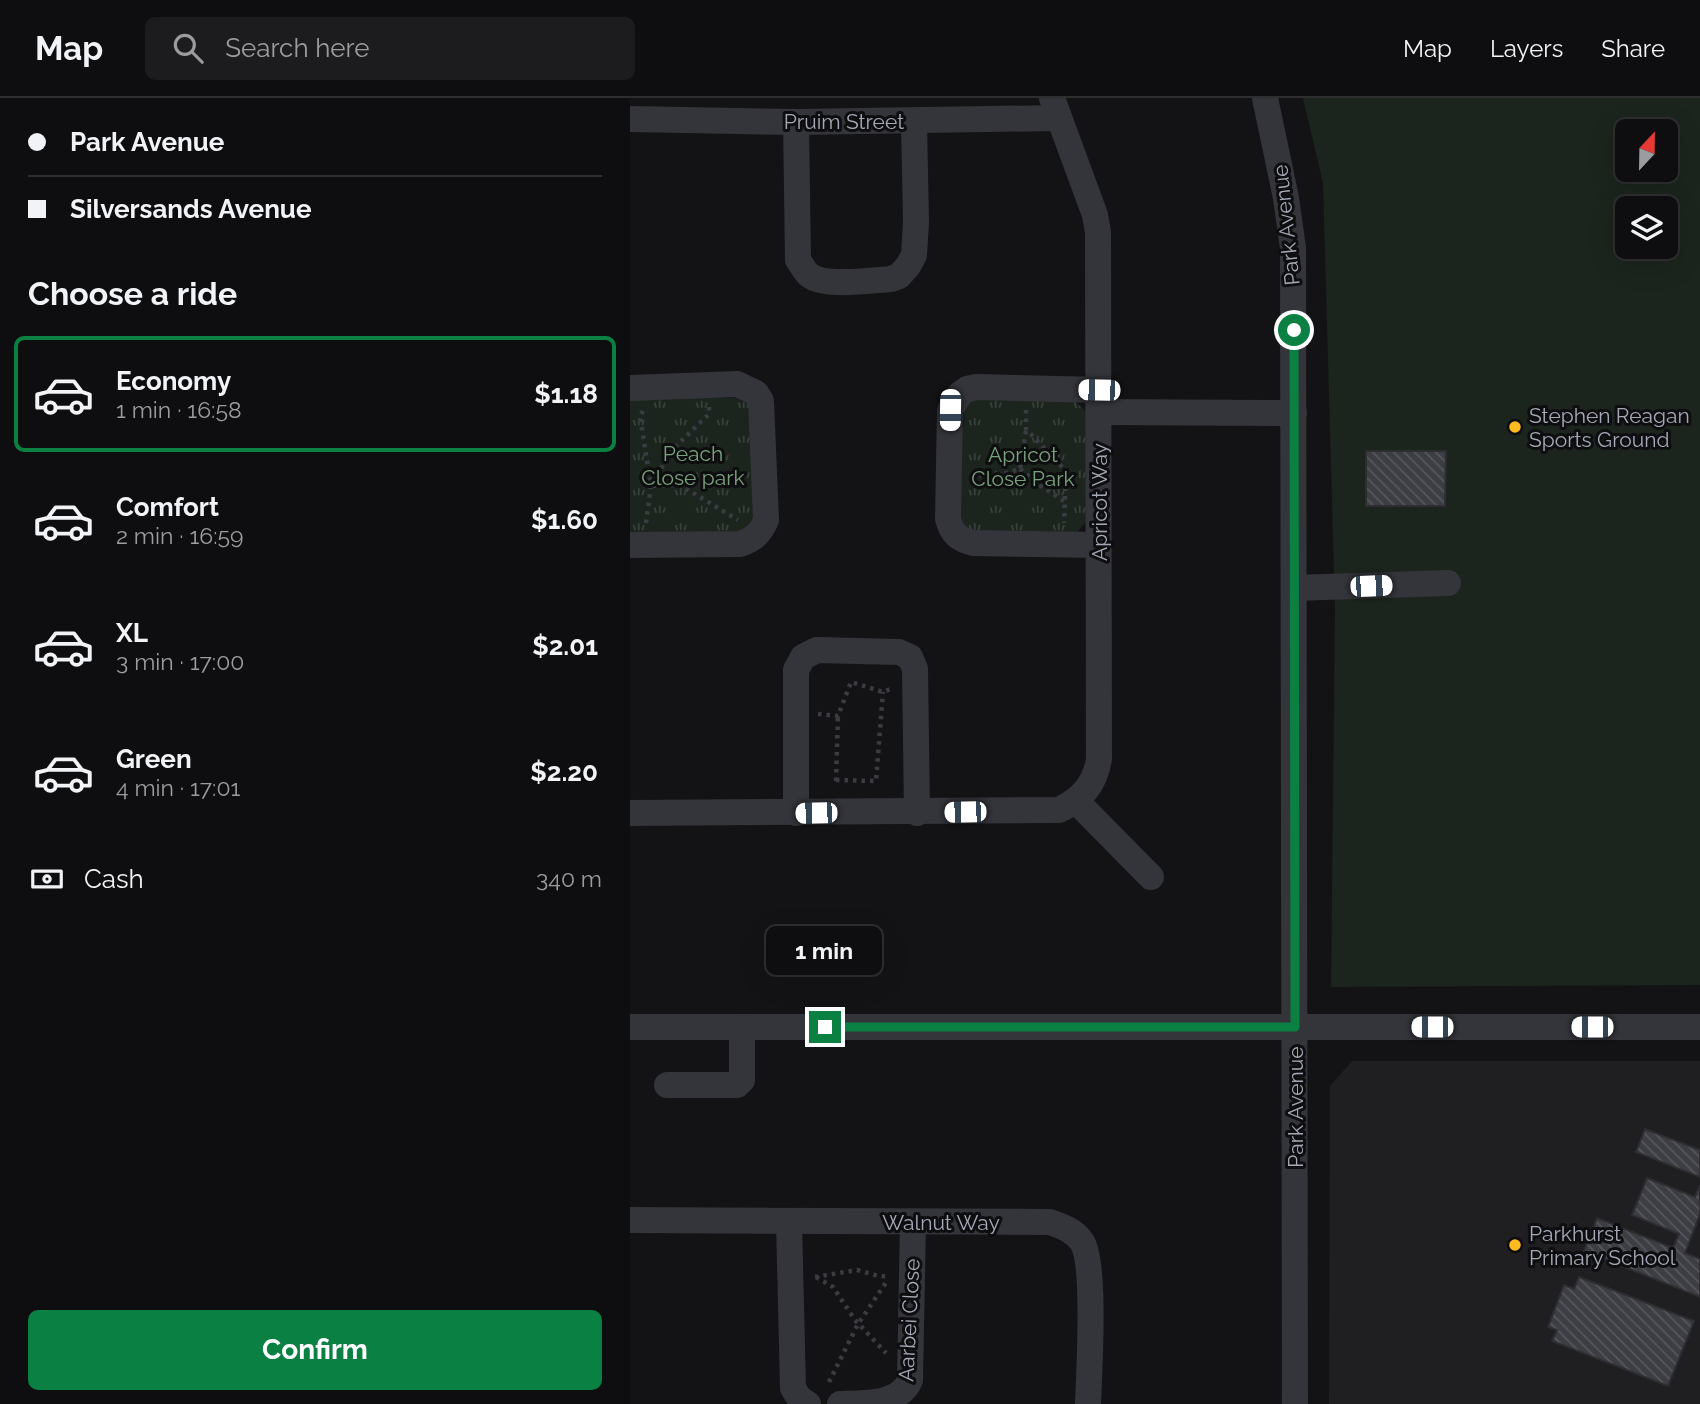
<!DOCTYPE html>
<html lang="en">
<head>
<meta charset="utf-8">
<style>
	body { margin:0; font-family:Raleway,sans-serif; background:#1c1c1e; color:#f1f3f6; height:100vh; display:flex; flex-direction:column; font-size:26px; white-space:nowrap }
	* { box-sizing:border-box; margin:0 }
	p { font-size:23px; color:#9b9c9f }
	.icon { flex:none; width:38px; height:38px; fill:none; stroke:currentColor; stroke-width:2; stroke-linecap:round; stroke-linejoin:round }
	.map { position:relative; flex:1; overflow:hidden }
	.details { display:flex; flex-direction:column; background:#0e0e10; width:630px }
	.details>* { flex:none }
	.hud { display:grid; align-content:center; height:154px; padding:0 28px; background:#0e0e10 }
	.needle { width:46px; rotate:22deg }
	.tools { position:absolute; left:985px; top:21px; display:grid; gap:14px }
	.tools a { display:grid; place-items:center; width:63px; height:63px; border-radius:10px; background:#0e0e10; box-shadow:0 7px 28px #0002,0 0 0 2px #2e2e30; font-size:35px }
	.end { position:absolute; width:32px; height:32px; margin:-16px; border:9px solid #0b8043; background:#fff; box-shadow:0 0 0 4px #fff }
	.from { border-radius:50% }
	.bubble { position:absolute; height:49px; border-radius:10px; background:#0e0e10; box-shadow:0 7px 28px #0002,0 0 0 2px #2e2e30; font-size:23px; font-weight:700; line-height:49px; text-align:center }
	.car { position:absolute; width:21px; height:42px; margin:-21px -10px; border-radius:9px; box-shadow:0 0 5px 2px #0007; background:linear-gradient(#fff 24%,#345 0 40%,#fff 0 76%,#345 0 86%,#fff 0) }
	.hud b { display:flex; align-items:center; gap:24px; height:66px; font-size:26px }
	.hud b+b { border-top:2px solid #2e2e30 }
	.hud i { width:18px; height:18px; background:#f1f3f6 }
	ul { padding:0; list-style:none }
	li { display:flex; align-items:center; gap:21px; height:116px; margin:0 14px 10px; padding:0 14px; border:4px solid transparent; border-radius:10px }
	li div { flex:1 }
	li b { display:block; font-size:26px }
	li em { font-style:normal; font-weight:700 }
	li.on { border-color:#0b8043 }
	li>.icon { width:63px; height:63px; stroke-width:1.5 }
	h2 { padding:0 28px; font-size:32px; line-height:84px }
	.pay { display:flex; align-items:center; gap:18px; height:77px; padding:0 28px; font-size:26px }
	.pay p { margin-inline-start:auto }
	.button { display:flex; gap:14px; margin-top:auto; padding:14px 28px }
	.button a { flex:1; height:80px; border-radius:10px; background:#0b8043; color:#fff; font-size:28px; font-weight:700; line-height:80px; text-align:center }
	header { display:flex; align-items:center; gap:42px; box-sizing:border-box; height:98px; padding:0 35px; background:#0e0e10; border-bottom:2px solid #2e2e30 }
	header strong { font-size:33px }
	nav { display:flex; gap:38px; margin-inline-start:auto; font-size:24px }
	.search { width:490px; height:63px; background:#1c1c1e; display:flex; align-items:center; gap:18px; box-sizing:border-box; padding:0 24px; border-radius:10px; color:#9b9c9f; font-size:26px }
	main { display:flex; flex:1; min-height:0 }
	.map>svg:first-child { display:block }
	.built { fill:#1f1f22 }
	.park { fill:url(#park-tufts) }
	.pitch { fill:#1b241d; fill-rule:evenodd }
	.building { fill:url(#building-back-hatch); stroke:#2d2d32; stroke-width:2 }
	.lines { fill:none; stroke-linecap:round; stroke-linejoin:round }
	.path { stroke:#3a3c42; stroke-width:4.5; stroke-dasharray:3.5 5; stroke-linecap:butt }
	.minor { stroke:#34353b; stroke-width:26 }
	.route { stroke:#0b8043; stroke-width:9 }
	.poi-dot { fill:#ffba22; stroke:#0e0e10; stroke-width:2.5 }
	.labels { text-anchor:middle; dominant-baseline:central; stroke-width:6; stroke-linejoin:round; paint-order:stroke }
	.street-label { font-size:21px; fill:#a4a9b7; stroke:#0e0e10 }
	.poi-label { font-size:21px; fill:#a4a9b7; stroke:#0e0e10; text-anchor:start }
	.park-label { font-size:21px; fill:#79a37d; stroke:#0e0e10 }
</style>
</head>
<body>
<header>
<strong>Map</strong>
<div class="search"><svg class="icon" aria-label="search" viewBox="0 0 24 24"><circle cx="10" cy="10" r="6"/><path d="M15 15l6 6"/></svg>Search here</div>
<nav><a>Map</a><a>Layers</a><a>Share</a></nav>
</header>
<main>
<section class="details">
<div class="hud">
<b><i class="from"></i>Park Avenue</b>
<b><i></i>Silversands Avenue</b>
</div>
<h2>Choose a ride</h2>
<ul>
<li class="on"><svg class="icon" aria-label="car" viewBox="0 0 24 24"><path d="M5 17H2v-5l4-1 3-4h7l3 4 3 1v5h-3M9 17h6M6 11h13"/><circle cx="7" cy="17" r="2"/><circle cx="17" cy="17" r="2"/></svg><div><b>Economy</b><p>1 min · 16:58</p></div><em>$1.18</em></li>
<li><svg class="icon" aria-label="car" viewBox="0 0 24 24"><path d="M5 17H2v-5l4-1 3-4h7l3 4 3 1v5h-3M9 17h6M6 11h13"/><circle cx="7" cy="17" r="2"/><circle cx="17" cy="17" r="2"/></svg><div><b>Comfort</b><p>2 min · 16:59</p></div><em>$1.60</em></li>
<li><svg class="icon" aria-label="car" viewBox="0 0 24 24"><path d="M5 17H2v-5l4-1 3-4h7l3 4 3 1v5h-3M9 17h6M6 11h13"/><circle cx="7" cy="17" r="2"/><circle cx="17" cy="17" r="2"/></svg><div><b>XL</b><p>3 min · 17:00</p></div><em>$2.01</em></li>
<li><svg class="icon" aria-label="car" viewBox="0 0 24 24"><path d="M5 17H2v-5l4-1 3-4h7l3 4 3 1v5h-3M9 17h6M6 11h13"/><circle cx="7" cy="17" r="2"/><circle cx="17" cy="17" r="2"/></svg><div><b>Green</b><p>4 min · 17:01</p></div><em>$2.20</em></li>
</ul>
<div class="pay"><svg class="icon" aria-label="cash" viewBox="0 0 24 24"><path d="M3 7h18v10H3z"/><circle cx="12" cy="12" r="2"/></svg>Cash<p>340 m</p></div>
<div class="button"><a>Confirm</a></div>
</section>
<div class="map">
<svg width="1070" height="1306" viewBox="0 0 1070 1306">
	<defs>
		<pattern id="park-tufts" width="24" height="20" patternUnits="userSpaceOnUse" patternTransform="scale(1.75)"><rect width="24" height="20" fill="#1b241d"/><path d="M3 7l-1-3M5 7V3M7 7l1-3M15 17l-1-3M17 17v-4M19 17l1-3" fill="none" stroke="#39413c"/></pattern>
		<pattern id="building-back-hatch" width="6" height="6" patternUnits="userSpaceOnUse" patternTransform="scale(1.75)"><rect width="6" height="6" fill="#3d3e43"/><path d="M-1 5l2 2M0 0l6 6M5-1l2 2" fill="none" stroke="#56575c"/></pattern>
	</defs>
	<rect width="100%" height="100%" fill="#131315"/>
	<polygon class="built" points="722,963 1070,963 1070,1306 699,1306 700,988"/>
	<g class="park">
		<polygon points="13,300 105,300 118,306 122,312 126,415 113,435 0,435 0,303"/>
		<polygon points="341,302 444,302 457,315 457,423 447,434 346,438 329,426 329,313"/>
	</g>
	<path class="pitch" d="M673,0H1070V887L701,889L705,510L693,85ZM998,33H1036V72H998ZM998,110H1036V149H998Z"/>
	<g class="building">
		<polygon points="736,353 816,353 815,408 736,408"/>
		<polygon points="1015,1031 1070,1052 1070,1079 1006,1054"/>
		<polygon points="1017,1080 1065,1099 1070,1087 1070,1116 1055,1155 1070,1161 1070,1199 954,1153 967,1120 1043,1150 1049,1136 1002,1117"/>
		<polygon points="949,1179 1064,1223 1038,1288 922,1243 927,1232 918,1229 934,1187 944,1191"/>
	</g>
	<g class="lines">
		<g class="path">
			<polyline points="79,309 79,316 42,352 21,388 50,387 108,422"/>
			<polyline points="396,312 396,331 436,373 434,425"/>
			<polyline points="13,313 10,318 21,388 16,425"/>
			<polyline points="390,371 411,388 434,403"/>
			<polyline points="341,377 366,378 390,371 396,332"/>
			<polyline points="188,616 208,618 221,584 253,594 263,590"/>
			<polyline points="206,682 246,683 253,594"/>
			<polyline points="206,683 208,618"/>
			<polyline points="185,1179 227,1172 245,1177 259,1179"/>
			<polyline points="186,1179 203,1189 225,1222 256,1255"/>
			<polyline points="199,1284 228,1226 257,1183"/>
		</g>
		<g class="minor">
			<polyline points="635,0 656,100 663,150 665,1306"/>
			<polyline points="0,21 166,24 428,20"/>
			<path d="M166,24L168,162C171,166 174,172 178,176C192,190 241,182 261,181L269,178L278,168L284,157L286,124L284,23"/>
			<path d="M0,290L107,286L126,295L131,303L136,422C130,436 124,441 110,446L0,447"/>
			<path d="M469,292L346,289L337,291L330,296L320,312L318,421C322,436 328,441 343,445L469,447"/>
			<polyline points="469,314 664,315"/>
			<polyline points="664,490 818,485"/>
			<polyline points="447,704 521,779"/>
			<path d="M0,715L429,712C452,701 465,686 469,661L468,134L465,117L422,0"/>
			<polyline points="166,715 166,572 173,559 187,552 269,554 280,559 285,571 287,715"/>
			<polyline points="0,929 1070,929"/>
			<polyline points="37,987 107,987 112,982 112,929"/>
			<path d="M0,1122L420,1124C432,1128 445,1133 452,1144C466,1166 459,1275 458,1306"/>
			<polyline points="159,1123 163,1290 169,1300 178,1306"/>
			<path d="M210,1306C239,1305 270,1306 280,1282L283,1124"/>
		</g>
	</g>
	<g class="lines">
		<polyline class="route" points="195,929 665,929 664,232"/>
	</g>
	<g class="poi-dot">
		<circle cx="885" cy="329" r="7"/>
		<circle cx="885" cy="1147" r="7"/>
	</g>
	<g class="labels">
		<g class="street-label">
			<text x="214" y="23">Pruim Street</text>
			<text transform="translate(656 127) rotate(-96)">Park Avenue</text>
			<text transform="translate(469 404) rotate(-90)">Apricot Way</text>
			<text transform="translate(665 1009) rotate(-90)">Park Avenue</text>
			<text x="311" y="1124">Walnut Way</text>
			<text transform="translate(279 1222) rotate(-87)">Aarbei Close</text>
		</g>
		<g class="poi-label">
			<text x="899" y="317">Stephen Reagan<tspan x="899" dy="24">Sports Ground</tspan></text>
			<text x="899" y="1135">Parkhurst<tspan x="899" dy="24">Primary School</tspan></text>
		</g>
		<g class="park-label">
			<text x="63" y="355">Peach<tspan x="63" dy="24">Close park</tspan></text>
			<text x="393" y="356">Apricot<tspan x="393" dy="24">Close Park</tspan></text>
		</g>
	</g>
</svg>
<div class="tools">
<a><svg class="needle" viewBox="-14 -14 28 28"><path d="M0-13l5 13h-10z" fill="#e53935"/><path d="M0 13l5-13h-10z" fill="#9b9c9f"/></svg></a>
<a><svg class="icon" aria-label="layers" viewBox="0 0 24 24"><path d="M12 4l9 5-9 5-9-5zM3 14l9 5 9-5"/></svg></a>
</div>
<i class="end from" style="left:664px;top:232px"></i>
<i class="end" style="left:195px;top:929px"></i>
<div class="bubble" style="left:136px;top:828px;width:116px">1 min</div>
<i class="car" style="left:469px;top:292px;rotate:271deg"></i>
<i class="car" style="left:320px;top:312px;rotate:181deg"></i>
<i class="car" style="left:741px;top:488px;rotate:88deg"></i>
<i class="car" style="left:335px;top:714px;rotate:269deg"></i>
<i class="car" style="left:186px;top:715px;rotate:269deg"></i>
<i class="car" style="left:802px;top:929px;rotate:270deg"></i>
<i class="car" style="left:962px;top:929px;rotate:270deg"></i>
</div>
</main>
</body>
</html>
